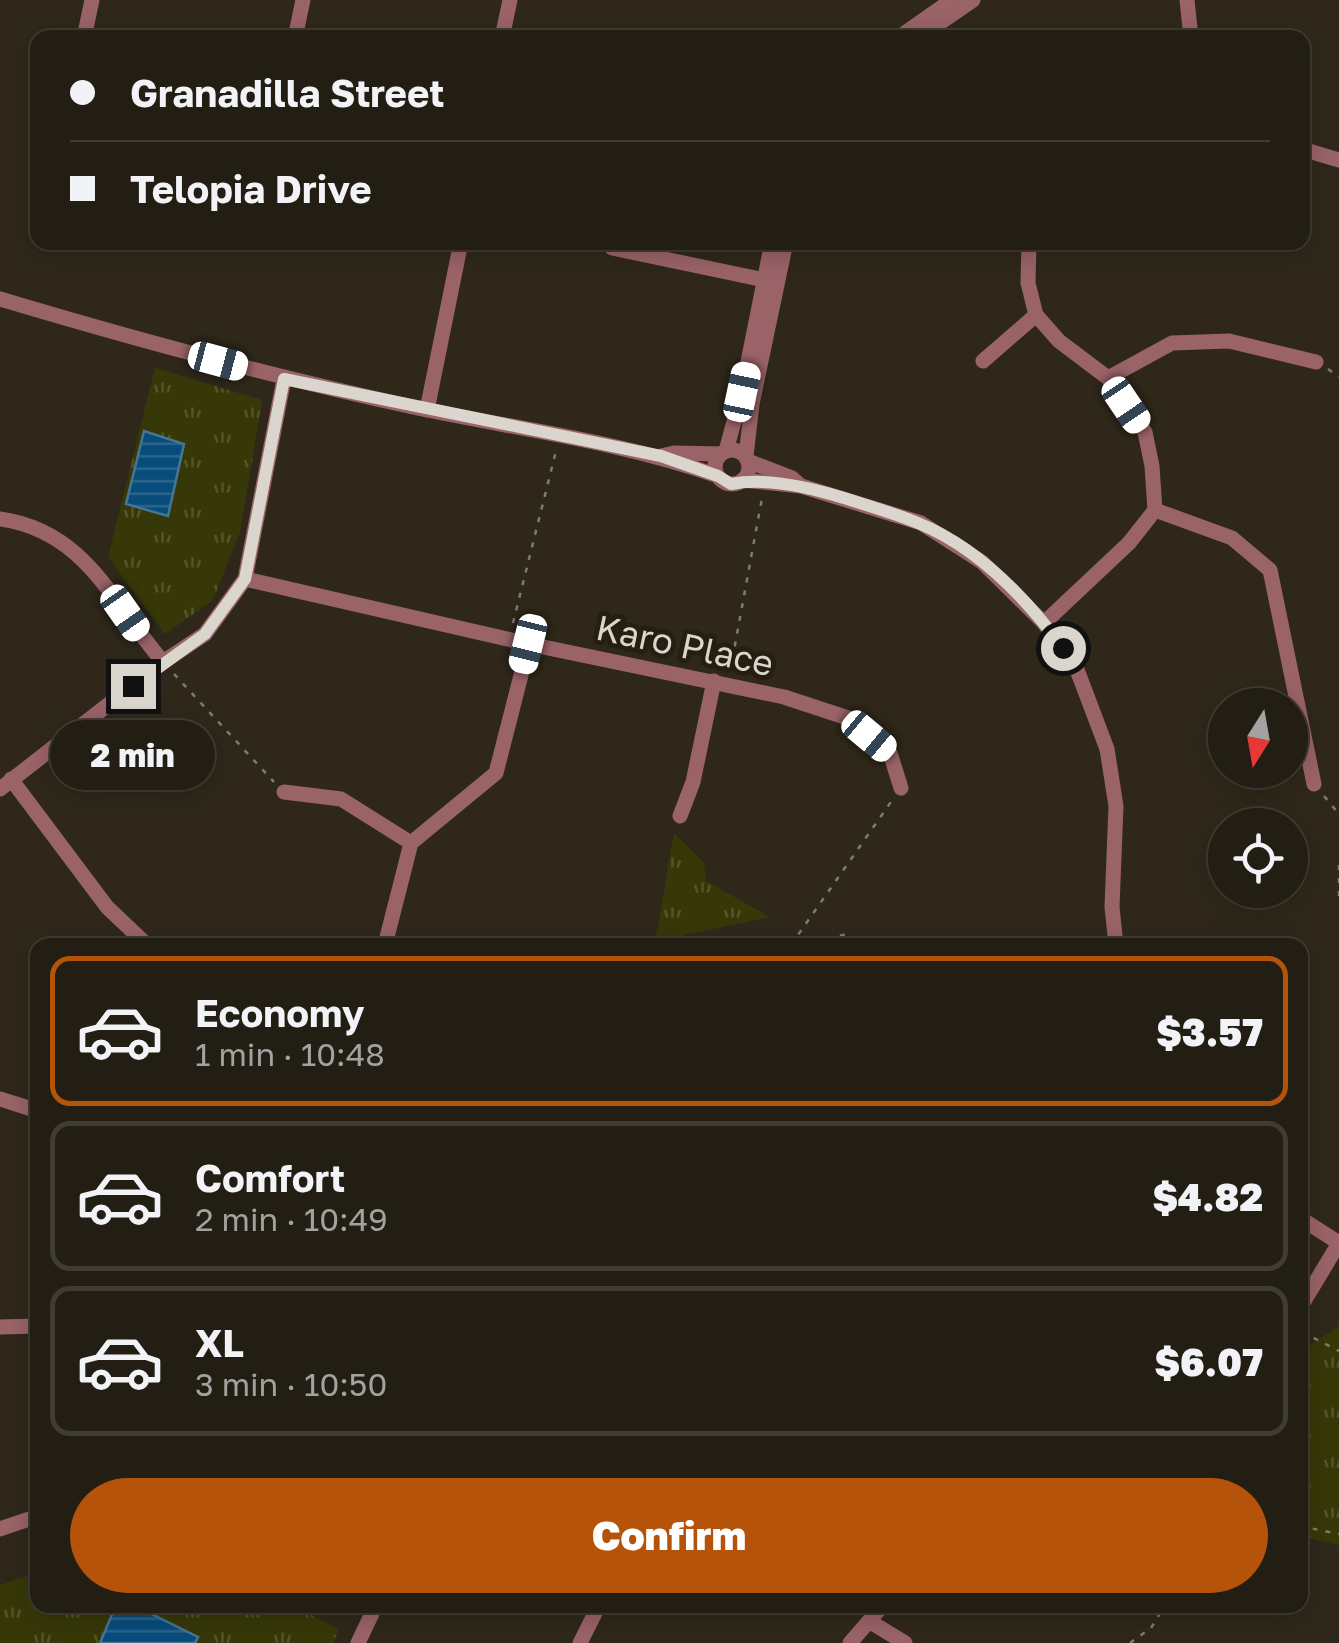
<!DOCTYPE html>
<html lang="en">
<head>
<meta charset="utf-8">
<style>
	body { margin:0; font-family:"Golos Text",sans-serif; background:#2b271d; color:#f1f3f6; height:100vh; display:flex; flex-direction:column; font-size:38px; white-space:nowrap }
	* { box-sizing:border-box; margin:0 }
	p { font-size:32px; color:#a3a2a0 }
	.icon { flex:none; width:55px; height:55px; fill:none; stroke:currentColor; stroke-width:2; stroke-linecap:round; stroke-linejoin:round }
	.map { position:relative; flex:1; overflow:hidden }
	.side { position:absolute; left:30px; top:938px; width:1278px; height:675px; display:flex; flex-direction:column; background:#231e14; border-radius:20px; box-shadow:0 5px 25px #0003,0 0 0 2px #403c34 }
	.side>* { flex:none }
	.banner { position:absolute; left:30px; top:30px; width:1280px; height:220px; border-radius:20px; box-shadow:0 5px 25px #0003,0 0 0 2px #403c34; display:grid; align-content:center; height:220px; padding:0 40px; background:#231e14 }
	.needle { width:65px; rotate:191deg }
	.tools { position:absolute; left:1208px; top:688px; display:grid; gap:20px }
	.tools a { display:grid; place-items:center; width:100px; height:100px; border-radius:50%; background:#231e14; box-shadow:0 5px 25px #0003,0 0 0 2px #403c34; font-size:50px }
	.end { position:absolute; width:45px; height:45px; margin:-22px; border:12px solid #dbd6cd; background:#111; box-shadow:0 0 0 5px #111 }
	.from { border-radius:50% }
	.bubble { position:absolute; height:70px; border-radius:35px; background:#231e14; box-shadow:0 5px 25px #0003,0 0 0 2px #403c34; font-size:32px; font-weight:800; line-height:70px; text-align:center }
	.car { position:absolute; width:30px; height:60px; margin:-30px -15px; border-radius:12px; box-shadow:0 0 8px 2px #0007; background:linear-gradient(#fff 24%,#345 0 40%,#fff 0 76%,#345 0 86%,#fff 0) }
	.banner b { display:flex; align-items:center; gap:35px; height:95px; font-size:38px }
	.banner b+b { border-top:2px solid #403c34 }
	.banner i { width:25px; height:25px; background:#f1f3f6 }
	ul { padding:18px 0 0; list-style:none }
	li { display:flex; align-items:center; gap:30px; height:150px; margin:0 20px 15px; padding:0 20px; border:5px solid #403c34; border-radius:20px }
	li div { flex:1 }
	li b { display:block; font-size:38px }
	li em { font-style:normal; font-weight:800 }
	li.current { border-color:#b45309 }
	li>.icon { width:90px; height:90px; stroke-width:1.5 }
	.cta { display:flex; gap:20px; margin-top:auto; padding:20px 40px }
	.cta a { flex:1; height:115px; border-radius:60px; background:#b45309; color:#fff; font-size:40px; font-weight:800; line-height:115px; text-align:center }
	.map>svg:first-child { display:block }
	.grass { fill:url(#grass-tufts) }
	.water { fill:url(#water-rules); stroke:#477594; stroke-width:2.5 }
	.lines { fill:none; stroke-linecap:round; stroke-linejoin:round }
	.path { stroke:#817b6f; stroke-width:2.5; stroke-dasharray:5 8; stroke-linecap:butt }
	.minor { stroke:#9a6368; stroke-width:15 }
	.route { stroke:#dbd6cd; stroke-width:12 }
	.labels { text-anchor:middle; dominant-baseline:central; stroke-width:10; stroke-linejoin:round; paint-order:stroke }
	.street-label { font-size:35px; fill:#dbd6cd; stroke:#261e10 }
</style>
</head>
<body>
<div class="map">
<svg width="1339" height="1643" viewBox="0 0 1339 1643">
	<defs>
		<pattern id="grass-tufts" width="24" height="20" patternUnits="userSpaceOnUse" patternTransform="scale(2.5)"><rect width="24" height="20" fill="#373808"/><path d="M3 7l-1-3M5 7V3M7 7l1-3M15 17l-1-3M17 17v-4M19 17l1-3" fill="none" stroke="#53542b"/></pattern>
		<pattern id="water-rules" width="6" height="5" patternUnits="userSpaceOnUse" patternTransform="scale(2.5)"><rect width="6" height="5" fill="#074c7b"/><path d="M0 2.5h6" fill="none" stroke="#2b658d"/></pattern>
	</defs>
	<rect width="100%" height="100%" fill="#2f281a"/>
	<g class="grass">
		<polygon points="155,368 262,400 240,532 213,600 165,634 108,557"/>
		<polygon points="674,833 704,863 706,881 770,917 684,935 681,945 646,945 657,933"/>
		<polygon points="1339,1326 1339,1545 1300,1536 1300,1352"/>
		<polygon points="37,1573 38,1605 291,1605 339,1629 333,1643 0,1643 0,1585"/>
	</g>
	<g class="water">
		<polygon points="144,431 184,444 168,516 126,504"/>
		<polygon points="116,1605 133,1605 198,1637 195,1643 100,1643"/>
	</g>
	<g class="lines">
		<g class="path">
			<polyline points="1328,369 1339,377"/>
			<polyline points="513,623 556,451"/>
			<polyline points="730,672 762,498"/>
			<polyline points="174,674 274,782"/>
			<polyline points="1324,796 1339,814"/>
			<polyline points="1339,865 1339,903"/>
			<polyline points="791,945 893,799"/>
			<polyline points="802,945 847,934 855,945"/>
			<polyline points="1302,1332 1339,1351"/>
			<polyline points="1300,1526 1339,1534"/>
			<polyline points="1130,1643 1151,1628 1165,1605"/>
		</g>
		<g class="minor">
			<polyline points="1187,0 1191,38"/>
			<polyline points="84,38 92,0"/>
			<polyline points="295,38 303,0"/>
			<polyline points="502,38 510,0"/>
			<polyline points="898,38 952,0"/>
			<polyline points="918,38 973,0"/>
			<polyline points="1302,149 1339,160"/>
			<polyline points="1029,242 1028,283 1036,315 1059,341 1108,378 1145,432 1152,466 1155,510 1129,543 1044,623"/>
			<polyline points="612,248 774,282"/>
			<path d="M0,299C137,340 274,377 413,407C516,429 619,441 718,476"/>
			<polyline points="983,361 1036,315"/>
			<polyline points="1108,378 1172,343 1229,341 1316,362"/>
			<polyline points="427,410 461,242"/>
			<circle cx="732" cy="467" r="17"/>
			<polyline points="726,451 742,392 772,242"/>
			<polyline points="661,456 674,453 721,454"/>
			<polyline points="746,456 752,404 786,242"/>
			<polyline points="748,461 792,478 801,486"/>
			<polyline points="743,480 801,486 921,523 982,562 1044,623 1076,667 1107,749 1116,806 1112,907 1116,945"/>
			<polyline points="1155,510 1232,538 1270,570 1314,784"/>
			<path d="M0,519C86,531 112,603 163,662"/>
			<polyline points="245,579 529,644 784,697 848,718 890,753 901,788"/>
			<polyline points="11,779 107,907 147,945"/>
			<polyline points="0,789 163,662 205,634 245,579 284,379"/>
			<polyline points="284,792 341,799 411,843"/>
			<polyline points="680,816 693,782 714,681"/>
			<polyline points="385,945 411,843 496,773 529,644"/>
			<polyline points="0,1099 38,1111"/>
			<polyline points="1300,1218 1339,1243 1300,1308"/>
			<polyline points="0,1327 38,1326"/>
			<polyline points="0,1529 38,1516"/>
			<polyline points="869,1621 905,1643"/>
			<polyline points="358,1643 376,1605"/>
			<polyline points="580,1643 599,1605"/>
			<polyline points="850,1643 883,1605"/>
		</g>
	</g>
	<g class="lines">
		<path class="route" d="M133,686L205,634L245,579L284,379L661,456L718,476L731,484C767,477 809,487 844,498C869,506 894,513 918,523C977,547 1026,598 1063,648"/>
	</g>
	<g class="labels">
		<g class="street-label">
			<text transform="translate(685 645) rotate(12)">Karo Place</text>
		</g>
	</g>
</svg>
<div class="tools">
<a><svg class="needle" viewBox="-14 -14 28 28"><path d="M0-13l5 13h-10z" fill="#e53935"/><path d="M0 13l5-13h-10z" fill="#a3a2a0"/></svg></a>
<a><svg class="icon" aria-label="locate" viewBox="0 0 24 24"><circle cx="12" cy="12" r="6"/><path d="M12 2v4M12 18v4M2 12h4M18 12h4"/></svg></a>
</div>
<i class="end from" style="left:1063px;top:648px"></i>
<i class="end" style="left:133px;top:686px"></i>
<div class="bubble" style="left:50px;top:720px;width:165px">2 min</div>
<i class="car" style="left:218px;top:361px;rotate:105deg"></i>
<i class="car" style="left:742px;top:392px;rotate:12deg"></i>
<i class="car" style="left:1126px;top:405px;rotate:146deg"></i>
<i class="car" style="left:125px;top:613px;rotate:145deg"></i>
<i class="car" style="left:528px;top:644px;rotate:194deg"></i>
<i class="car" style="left:869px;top:736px;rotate:130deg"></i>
<div class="banner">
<b><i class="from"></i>Granadilla Street</b>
<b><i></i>Telopia Drive</b>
</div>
<section class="side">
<ul>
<li class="current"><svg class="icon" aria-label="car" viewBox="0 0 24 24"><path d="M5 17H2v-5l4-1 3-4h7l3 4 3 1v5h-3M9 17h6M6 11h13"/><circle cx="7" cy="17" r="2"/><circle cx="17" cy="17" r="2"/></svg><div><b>Economy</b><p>1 min · 10:48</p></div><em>$3.57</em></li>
<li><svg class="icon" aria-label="car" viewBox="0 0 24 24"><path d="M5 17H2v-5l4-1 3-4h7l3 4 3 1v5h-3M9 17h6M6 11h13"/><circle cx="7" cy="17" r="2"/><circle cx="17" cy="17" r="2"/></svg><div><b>Comfort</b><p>2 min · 10:49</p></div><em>$4.82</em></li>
<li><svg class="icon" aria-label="car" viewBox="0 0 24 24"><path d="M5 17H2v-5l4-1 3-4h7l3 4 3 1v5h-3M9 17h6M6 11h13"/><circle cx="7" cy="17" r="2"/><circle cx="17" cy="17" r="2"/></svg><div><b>XL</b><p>3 min · 10:50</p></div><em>$6.07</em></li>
</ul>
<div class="cta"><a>Confirm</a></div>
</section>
</div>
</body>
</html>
